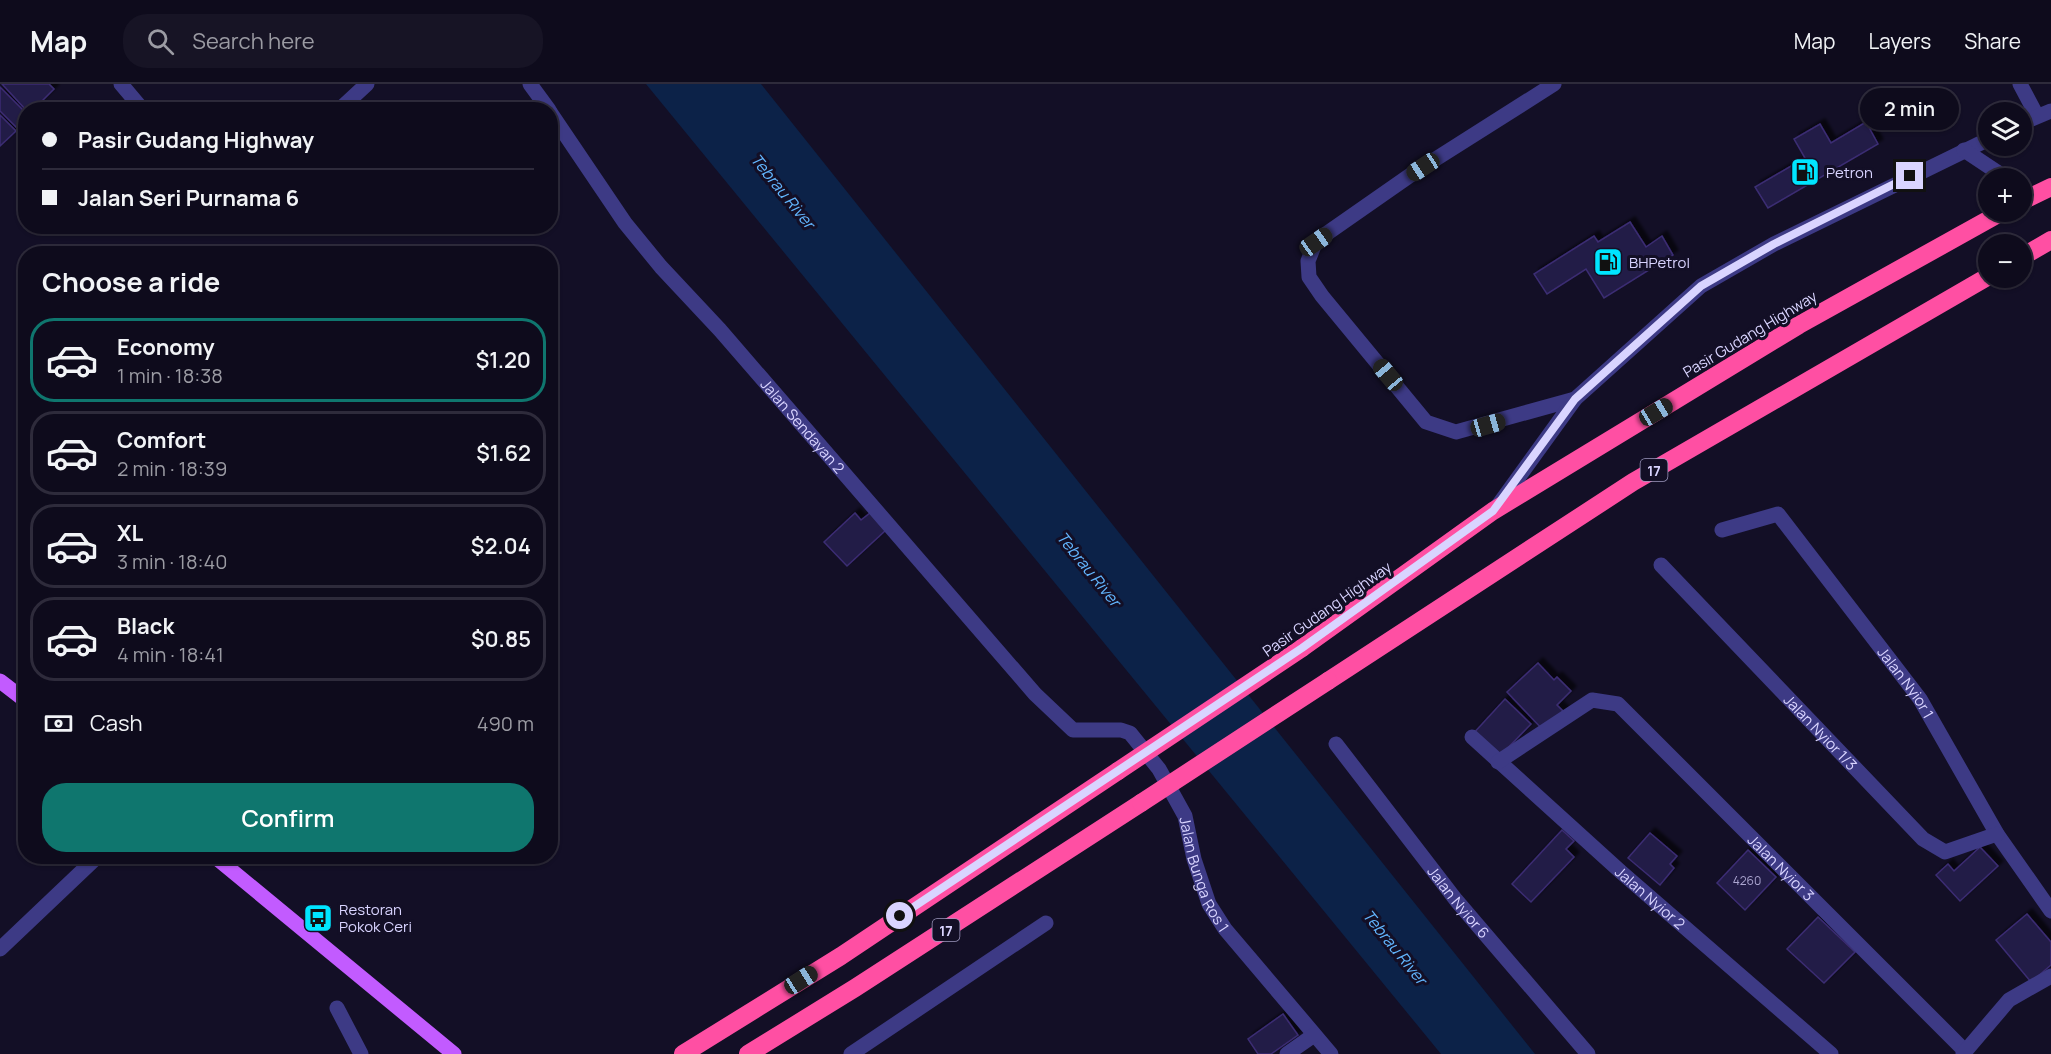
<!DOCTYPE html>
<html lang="en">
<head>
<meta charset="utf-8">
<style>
	body { margin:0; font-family:Manrope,sans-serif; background:#171425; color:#f1f3f6; height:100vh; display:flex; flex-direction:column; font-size:22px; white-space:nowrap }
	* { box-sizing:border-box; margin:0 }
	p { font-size:20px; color:#9b9ba3 }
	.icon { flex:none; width:33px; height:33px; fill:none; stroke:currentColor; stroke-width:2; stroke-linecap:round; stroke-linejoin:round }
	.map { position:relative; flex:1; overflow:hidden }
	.details { position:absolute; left:18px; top:162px; width:540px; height:618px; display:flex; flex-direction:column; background:#0e0b1c; border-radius:24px; box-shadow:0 2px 4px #0004,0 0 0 2px #2e2b3b }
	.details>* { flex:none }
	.hud { position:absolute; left:18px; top:18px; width:540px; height:132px; border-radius:24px; box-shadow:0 2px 4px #0004,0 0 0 2px #2e2b3b; display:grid; align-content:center; height:132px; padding:0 24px; background:#0e0b1c }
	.buttons { position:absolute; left:1978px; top:18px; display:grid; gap:12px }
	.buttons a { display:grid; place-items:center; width:54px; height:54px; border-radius:50%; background:#0e0b1c; box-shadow:0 2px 4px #0004,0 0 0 2px #2e2b3b; font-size:30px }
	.end { position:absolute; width:27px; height:27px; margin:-14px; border:8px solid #d9d4ff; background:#111; box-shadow:0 0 0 3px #111 }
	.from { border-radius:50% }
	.bubble { position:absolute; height:42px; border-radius:21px; background:#0e0b1c; box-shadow:0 2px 4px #0004,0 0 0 2px #2e2b3b; font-size:20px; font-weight:600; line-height:42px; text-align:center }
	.car { position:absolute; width:18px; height:36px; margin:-18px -9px; border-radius:8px; box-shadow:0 0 4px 2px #0007; background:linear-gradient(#222 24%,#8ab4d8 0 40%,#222 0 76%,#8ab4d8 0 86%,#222 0) }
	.hud b { display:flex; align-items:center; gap:21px; height:57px; font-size:22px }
	.hud b+b { border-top:2px solid #2e2b3b }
	.hud i { width:15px; height:15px; background:#f1f3f6 }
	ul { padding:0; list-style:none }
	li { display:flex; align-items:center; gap:18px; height:84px; margin:0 12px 9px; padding:0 12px; border:3px solid #2e2b3b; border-radius:24px }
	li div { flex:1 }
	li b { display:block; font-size:22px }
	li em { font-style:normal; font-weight:600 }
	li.current { border-color:#0f766e }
	li>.icon { width:54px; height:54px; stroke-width:1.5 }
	h2 { padding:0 24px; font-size:27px; line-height:72px }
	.pay { display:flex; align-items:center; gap:15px; height:66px; padding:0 24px; font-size:22px }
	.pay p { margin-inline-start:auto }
	.primary-button { display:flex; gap:12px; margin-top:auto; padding:12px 24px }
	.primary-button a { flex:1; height:69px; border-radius:24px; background:#0f766e; color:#fff; font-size:24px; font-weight:600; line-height:69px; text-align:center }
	header { display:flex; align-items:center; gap:36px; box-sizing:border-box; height:84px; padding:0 30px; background:#0e0b1c; border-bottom:2px solid #2e2b3b }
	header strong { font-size:28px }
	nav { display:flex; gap:33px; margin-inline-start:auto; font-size:21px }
	.search { width:420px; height:54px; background:#171425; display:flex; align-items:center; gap:15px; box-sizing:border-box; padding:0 21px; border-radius:24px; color:#9b9ba3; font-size:22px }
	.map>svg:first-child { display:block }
	.water { fill:#0c2248 }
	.building { fill:#241b47; stroke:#3b2d73; stroke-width:1.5; filter:url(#shadow) }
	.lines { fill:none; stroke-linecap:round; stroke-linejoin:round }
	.minor { stroke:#3d3a85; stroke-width:15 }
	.major { stroke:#c25bff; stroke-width:15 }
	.highway { stroke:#ff4fa3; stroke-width:18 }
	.highway-bridge { stroke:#ff4fa3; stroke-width:18 }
	.route { stroke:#d9d4ff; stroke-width:8 }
	.labels { text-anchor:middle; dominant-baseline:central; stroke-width:6; stroke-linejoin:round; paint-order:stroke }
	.number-label { font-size:12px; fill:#aca6d1 }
	.shield { fill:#130f26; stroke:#9e99be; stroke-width:1.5 }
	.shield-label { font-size:14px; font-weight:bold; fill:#d9d4ff }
	.poi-label { font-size:15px; fill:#d9d4ff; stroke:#130f26; text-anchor:start }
	.street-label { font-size:15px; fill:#d9d4ff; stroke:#130f26 }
	.water-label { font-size:16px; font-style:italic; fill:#62b6ff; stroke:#130f26 }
</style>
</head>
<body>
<header>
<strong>Map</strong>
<div class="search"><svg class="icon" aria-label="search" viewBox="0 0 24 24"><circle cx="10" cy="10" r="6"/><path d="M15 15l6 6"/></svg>Search here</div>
<nav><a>Map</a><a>Layers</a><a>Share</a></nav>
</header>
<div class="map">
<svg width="2051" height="970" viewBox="0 0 2051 970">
	<defs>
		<filter id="shadow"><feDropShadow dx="5" dy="-5" stdDeviation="1.5" flood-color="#0009"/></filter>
	</defs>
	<rect width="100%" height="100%" fill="#130f26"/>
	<polygon class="water" points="646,0 761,0 1535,970 1441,970"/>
	<g class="building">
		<polygon points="2,0 49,0 54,5 33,26 26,26"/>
		<polygon points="0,3 26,29 26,34 16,43 0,27"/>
		<polygon points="0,31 16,47 0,62"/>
		<polygon points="1866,38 1878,60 1768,124 1755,103 1805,74 1794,55 1820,40 1831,59"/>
		<polygon points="1630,138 1646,163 1662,152 1673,171 1604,214 1586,185 1547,210 1534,190 1594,152 1598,158"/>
		<polygon points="855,429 861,436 870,429 886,446 847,482 824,458"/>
		<polygon points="1538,579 1554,596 1557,593 1571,607 1557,621 1565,629 1545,648 1507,608"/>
		<polygon points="1505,615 1531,640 1497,675 1472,651"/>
		<polygon points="1562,746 1574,757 1566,765 1574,773 1531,818 1512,800"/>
		<polygon points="1650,749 1677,772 1670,780 1674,784 1660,801 1628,774"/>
		<polygon points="1980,763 1998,782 1960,817 1936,791 1948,780 1954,787"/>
		<polygon points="1748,766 1776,793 1745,826 1717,799"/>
		<polygon points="2027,830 2051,858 2051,881 2031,898 1996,856"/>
		<polygon points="1818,833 1855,868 1824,899 1787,865"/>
		<polygon points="1283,930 1298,951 1271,970 1258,970 1248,955"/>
	</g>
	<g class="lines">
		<g class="minor">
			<polyline points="121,0 143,26"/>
			<polyline points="530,0 549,26"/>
			<polyline points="1554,0 1412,90 1316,157 1308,177 1309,193 1322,212 1426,338 1456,348 1575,315 1701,202 1774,160 1989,55"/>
			<polyline points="2020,0 2037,32"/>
			<polyline points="339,26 367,0"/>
			<path id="s1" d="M550,28L625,139L661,183L720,246L1035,610L1073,646H1121L1130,649L1159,685L1185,732L1194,775L1209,820L1225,845L1331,970"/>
			<polyline points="2022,39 2051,27"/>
			<polyline points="1964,66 2006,94"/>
			<polyline points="1497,423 1575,315"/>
			<path id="s2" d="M1722,446L1778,430L1920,615L1997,750L2051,827"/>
			<path id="s3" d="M1661,481L1923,755L1945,768L1997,750"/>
			<path id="s4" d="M1472,653L1621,788L1831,970"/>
			<path id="s5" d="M1336,660L1456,816L1588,970"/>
			<path id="s6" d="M1498,678L1592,616L1618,620L1965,967"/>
			<polyline points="0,865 98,772"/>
			<polyline points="337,924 361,970"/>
			<polyline points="851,970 1046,839"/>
			<polyline points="1287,970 1314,951"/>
			<polyline points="1963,970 2009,916 2051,892"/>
		</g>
		<g class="major">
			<polyline points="0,597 26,617"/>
			<polyline points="214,772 454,970"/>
		</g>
		<g class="highway">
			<polyline points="2022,117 2051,103"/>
			<polyline points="2022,173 2051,156"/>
			<polyline points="1302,564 1493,427 1799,241 2002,128"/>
			<polyline points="1328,597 1633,398 1989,192"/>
			<polyline points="683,970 841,872 1118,687"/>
			<polyline points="748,970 855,904 1141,719"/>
		</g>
		<g class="highway-bridge">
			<polyline points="1118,687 1302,564"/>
			<polyline points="1141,719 1328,597"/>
		</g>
	</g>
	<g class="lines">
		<polyline class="route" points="900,832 1302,564 1493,427 1575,315 1701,202 1774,160 1910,92"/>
	</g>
	<defs>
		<g id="fuel-square" transform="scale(1.5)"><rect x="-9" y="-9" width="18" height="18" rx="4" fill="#00e5ff" stroke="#130f26"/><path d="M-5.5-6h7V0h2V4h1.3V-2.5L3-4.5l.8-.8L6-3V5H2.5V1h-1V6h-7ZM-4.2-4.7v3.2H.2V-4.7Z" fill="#111"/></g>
		<g id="bus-square" transform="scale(1.5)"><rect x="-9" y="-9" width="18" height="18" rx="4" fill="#00e5ff" stroke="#130f26"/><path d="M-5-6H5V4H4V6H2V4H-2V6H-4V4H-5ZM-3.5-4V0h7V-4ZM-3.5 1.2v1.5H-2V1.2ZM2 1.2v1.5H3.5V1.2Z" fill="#111"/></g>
	</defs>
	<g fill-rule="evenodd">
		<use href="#fuel-square" x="1805" y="88"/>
		<use href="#fuel-square" x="1608" y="178"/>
		<use href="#bus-square" x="318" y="834"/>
	</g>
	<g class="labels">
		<g class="number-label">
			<text x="1747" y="796">4260</text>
		</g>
		<g class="shield">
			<rect x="1640.5" y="375" width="27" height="22" rx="4.5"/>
			<rect x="932.5" y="835" width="27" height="22" rx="4.5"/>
		</g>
		<g class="shield-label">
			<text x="1654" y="386">17</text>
			<text x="946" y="846">17</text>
		</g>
		<g class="poi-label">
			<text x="1826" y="88">Petron</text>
			<text x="1629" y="178">BHPetrol</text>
			<text x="339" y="825">Restoran<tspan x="339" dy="17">Pokok Ceri</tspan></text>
		</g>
		<g class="street-label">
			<text transform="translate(1750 250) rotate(-31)">Pasir Gudang Highway</text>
			<text stroke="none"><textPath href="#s1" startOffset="404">Jalan Sendayan 2</textPath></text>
			<text transform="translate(1327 525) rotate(-35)">Pasir Gudang Highway</text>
			<text stroke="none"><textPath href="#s2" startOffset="270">Jalan Nyior 1</textPath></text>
			<text stroke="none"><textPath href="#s3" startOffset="231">Jalan Nyior 1/3</textPath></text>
			<text stroke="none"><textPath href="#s6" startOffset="370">Jalan Nyior 3</textPath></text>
			<text stroke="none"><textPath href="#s1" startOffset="1030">Jalan Bunga Ros 1</textPath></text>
			<text stroke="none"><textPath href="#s4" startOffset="240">Jalan Nyior 2</textPath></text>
			<text stroke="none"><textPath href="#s5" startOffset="200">Jalan Nyior 6</textPath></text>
		</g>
		<g class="water-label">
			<text transform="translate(783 107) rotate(51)">Tebrau River</text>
			<text transform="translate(1089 485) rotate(51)">Tebrau River</text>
			<text transform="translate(1395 863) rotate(51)">Tebrau River</text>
		</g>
	</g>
</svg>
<div class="buttons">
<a><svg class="icon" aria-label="layers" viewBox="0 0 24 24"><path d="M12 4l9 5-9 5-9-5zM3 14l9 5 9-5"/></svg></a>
<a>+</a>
<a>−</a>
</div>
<i class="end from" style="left:900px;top:832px"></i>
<i class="end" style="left:1910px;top:92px"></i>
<div class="bubble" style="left:1860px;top:4px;width:99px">2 min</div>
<i class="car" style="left:1423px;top:83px;rotate:237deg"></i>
<i class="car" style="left:1316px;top:158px;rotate:55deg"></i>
<i class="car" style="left:1388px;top:291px;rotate:320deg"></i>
<i class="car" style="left:1656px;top:328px;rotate:59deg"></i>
<i class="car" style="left:1488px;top:341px;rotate:74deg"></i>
<i class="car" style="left:801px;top:896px;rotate:58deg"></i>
<div class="hud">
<b><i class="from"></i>Pasir Gudang Highway</b>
<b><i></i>Jalan Seri Purnama 6</b>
</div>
<section class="details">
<h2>Choose a ride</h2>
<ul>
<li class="current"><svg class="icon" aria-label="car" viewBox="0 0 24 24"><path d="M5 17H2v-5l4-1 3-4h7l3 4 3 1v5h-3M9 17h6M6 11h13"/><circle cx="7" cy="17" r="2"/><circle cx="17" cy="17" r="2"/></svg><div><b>Economy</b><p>1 min · 18:38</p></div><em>$1.20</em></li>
<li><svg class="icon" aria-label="car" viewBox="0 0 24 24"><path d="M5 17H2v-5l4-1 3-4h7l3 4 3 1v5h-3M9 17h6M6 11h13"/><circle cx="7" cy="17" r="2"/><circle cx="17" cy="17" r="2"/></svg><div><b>Comfort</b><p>2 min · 18:39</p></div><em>$1.62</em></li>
<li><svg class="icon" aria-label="car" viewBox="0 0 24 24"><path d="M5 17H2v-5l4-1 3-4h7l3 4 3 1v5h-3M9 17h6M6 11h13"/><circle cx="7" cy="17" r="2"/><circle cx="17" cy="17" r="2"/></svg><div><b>XL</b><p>3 min · 18:40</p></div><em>$2.04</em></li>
<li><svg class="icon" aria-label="car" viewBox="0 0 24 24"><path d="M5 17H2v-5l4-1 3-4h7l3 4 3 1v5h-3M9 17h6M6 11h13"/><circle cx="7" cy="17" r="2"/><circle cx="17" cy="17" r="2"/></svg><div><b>Black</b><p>4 min · 18:41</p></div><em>$0.85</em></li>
</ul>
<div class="pay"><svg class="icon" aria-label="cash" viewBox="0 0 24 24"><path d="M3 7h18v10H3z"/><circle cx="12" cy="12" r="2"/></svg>Cash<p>490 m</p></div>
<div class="primary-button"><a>Confirm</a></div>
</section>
</div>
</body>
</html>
